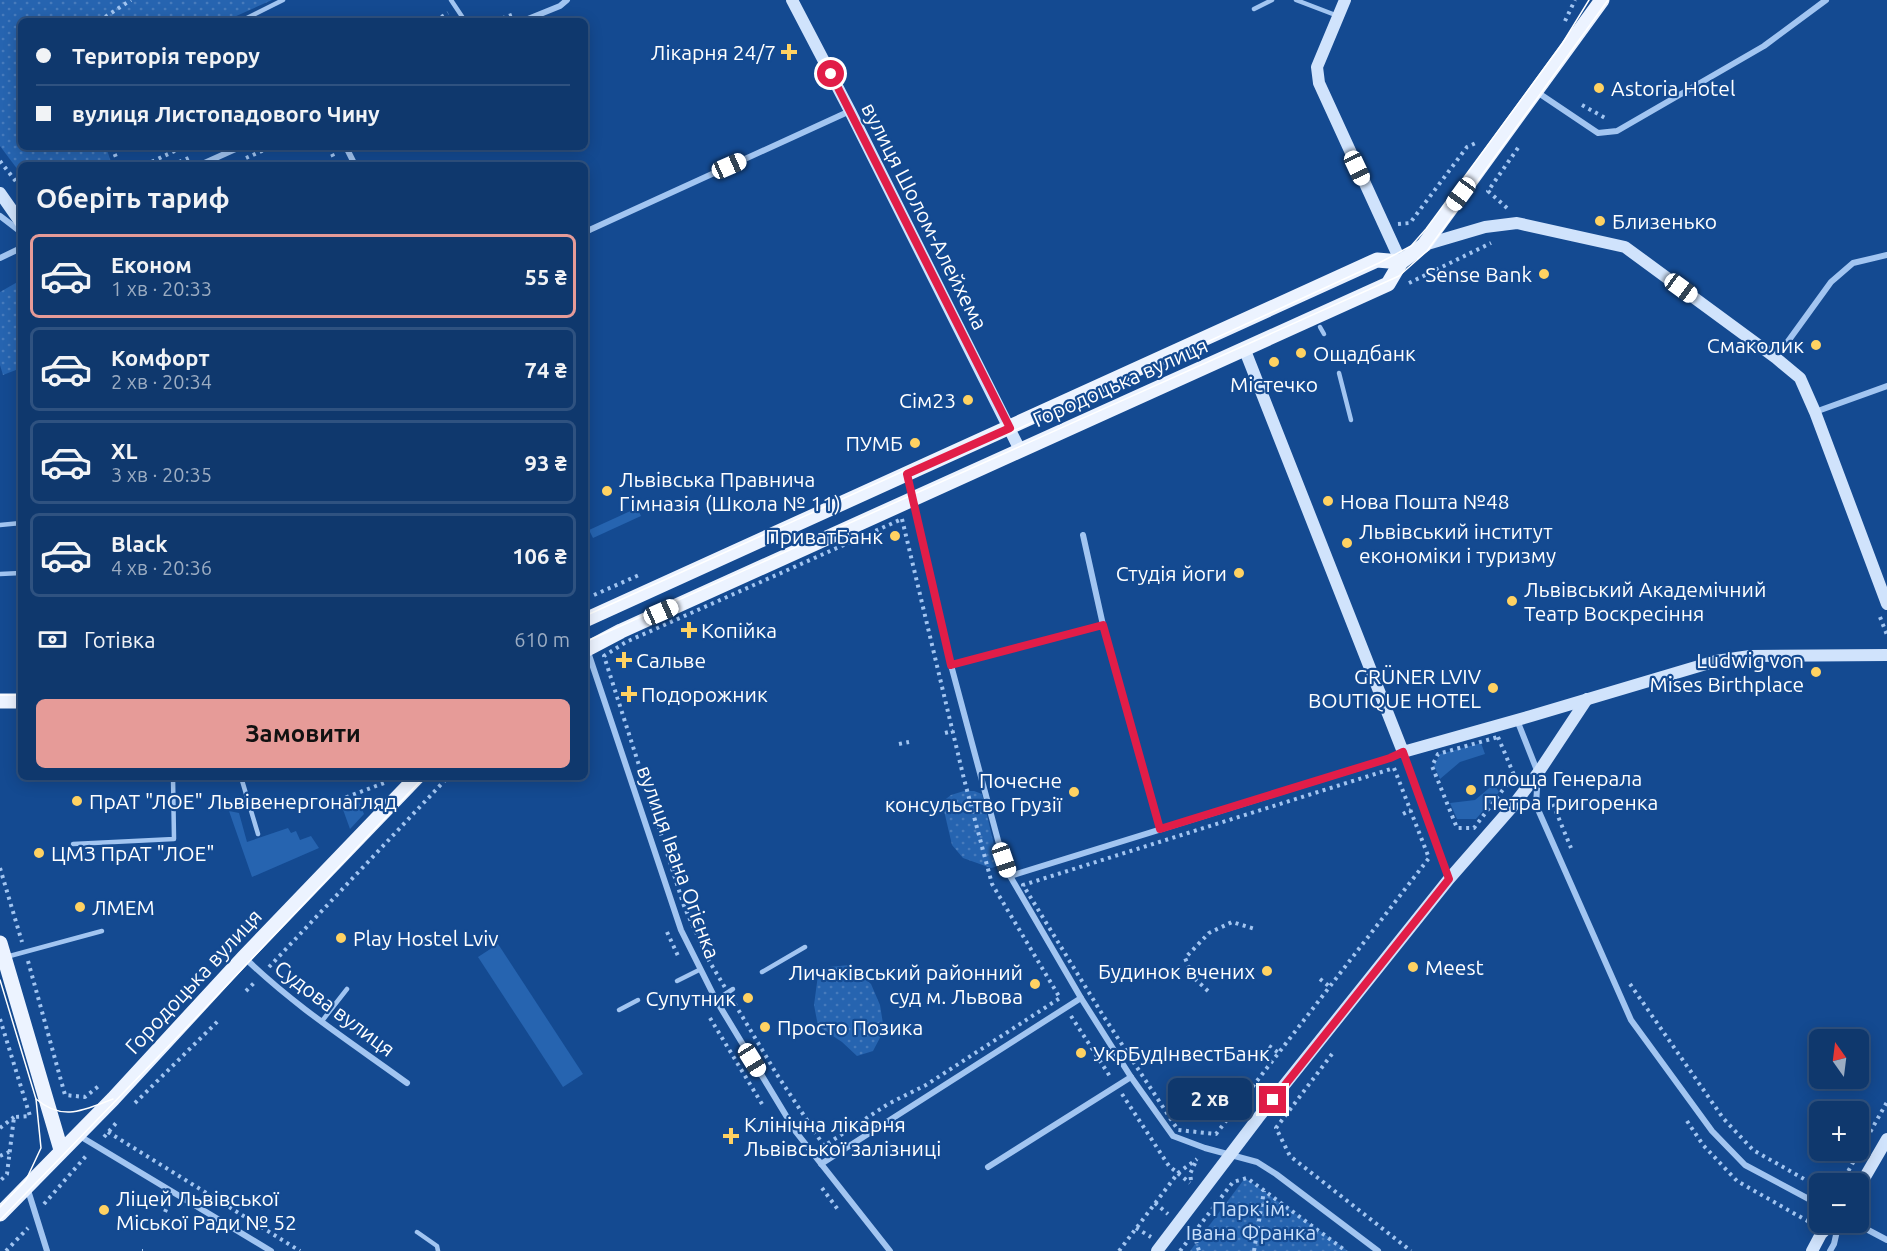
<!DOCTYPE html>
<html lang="uk">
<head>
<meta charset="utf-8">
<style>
	body { margin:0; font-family:Ubuntu,sans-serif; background:#1d4375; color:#f1f3f6; height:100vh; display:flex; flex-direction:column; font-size:22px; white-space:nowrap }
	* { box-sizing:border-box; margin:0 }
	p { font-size:20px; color:#9bacc2 }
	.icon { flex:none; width:33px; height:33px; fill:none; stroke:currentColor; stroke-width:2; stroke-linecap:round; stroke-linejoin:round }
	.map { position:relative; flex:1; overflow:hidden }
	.drawer { position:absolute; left:18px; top:162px; width:570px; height:618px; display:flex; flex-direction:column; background:#0f386d; border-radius:9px; box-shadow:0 3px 15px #0003,0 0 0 2px #2f5280 }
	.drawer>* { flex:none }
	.top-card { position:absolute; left:18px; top:18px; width:570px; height:132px; border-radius:9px; box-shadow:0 3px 15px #0003,0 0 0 2px #2f5280; display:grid; align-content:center; height:132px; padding:0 18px; background:#0f386d }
	.needle { width:39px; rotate:346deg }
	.fabs { position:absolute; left:1809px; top:1029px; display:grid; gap:12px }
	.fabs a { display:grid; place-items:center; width:60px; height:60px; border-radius:9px; background:#0f386d; box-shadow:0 3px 15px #0003,0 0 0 2px #2f5280; font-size:30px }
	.end { position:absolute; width:27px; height:27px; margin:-14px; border:8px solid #e11d48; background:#fff; box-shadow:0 0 0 3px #fff }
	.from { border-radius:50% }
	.bubble { position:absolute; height:42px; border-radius:9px; background:#0f386d; box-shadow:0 3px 15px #0003,0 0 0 2px #2f5280; font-size:20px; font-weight:700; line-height:42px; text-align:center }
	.car { position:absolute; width:18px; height:36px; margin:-18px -9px; border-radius:8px; box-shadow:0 0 4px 2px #0007; background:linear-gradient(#fff 24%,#345 0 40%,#fff 0 76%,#345 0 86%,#fff 0) }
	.top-card b { display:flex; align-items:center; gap:21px; height:57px; font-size:22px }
	.top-card b+b { border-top:2px solid #2f5280 }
	.top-card i { width:15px; height:15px; background:#f1f3f6 }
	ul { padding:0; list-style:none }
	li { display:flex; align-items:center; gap:18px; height:84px; margin:0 12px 9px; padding:0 6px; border:3px solid #2f5280; border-radius:9px }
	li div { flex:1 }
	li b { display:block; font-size:22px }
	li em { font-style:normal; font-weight:700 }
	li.active { border-color:#e69b98 }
	li>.icon { width:54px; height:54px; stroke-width:1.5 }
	h2 { padding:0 18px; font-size:27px; line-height:72px }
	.pay { display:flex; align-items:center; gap:15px; height:66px; padding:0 18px; font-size:22px }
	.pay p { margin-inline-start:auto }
	.primary-button { display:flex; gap:12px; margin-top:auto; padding:12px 18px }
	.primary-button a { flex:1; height:69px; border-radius:9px; background:#e69b98; color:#111; font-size:24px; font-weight:700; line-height:69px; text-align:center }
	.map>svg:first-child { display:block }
	.grass { fill:#2664b0 }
	.park { fill:url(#park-dots) }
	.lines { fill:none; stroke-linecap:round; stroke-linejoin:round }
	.path { stroke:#a2c5f1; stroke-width:4; stroke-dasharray:3 4.5; stroke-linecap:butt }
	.lane { stroke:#a2c5f1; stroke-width:4.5 }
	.street { stroke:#a2c5f1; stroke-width:6 }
	.secondary { stroke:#d0e3fc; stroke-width:12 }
	.primary { stroke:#ecf3ff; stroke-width:15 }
	.tram { stroke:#fff; stroke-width:1.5 }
	.route { stroke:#e11d48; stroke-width:8 }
	.poi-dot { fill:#ffd262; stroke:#144a91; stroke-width:2 }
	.labels { text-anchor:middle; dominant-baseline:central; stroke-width:4.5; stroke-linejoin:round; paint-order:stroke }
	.poi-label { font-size:21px; fill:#fff; stroke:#144a91; text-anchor:start }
	.street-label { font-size:21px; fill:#fff; stroke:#144a91 }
	.park-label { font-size:21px; fill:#c9e0fc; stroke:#144a91 }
</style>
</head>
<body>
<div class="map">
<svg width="1887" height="1251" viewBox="0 0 1887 1251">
	<defs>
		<pattern id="park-dots" width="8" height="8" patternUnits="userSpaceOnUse" patternTransform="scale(1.5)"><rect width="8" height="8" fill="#2664b0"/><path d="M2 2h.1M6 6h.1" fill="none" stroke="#477bbc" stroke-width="1.8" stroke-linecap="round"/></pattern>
	</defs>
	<rect width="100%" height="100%" fill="#144a91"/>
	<g class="grass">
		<polygon points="637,508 641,516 593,538 589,530"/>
		<polygon points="1481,743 1485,754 1460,762 1440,779 1434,766 1440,754"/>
		<polygon points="1494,784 1499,792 1476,819 1457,819 1450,803 1475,800"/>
		<polygon points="357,797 364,814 350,829 341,804"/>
		<polygon points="229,811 239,813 247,842 288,828 291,833 296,831 300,840 311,836 319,848 252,877"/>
		<polygon points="498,944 583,1074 563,1087 478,957"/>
	</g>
	<g class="park">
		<polygon points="0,0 272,0 225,21 21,21 21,147 106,147 112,165 21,165 21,174 0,146"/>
		<polygon points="21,280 21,368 3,375 0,365 0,292"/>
		<polygon points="964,791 974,791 982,794 999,866 991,868 963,858 952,845 942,802 951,795"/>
		<polygon points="850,965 871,984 880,1005 884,1030 873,1051 857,1056 842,1042 818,1026 814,1005 818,975 829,967"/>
		<polygon points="1245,1178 1348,1251 1190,1251"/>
	</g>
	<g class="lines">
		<g class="path">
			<polyline points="99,21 131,0"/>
			<polyline points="435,21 448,13"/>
			<polyline points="495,21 514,14"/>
			<polyline points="1565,21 1575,0"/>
			<polyline points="1582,105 1607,119"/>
			<polyline points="112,147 119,165"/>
			<polyline points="329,147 337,165"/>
			<polyline points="246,158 271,147"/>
			<polyline points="0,161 21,188"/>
			<polyline points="145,165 183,147"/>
			<polyline points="172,165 191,157"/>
			<polyline points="1507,208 1488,191 1520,145"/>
			<polyline points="1398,224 1410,223 1467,147 1478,142"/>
			<polyline points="1409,283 1491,243"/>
			<polygon points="902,519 964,779 992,884 1060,998 926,1085 888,1104 824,1146 776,1073 708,959 684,906 604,656 626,642"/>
			<polyline points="594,595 639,575"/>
			<polyline points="1880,617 1887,635"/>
			<polyline points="945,733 953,731"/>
			<polygon points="1498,737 1514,775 1474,828 1457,828 1432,766 1438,754"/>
			<polyline points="899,744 909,742"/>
			<polygon points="1394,768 1429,858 1216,1134 1178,1130 1104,1017 1023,885"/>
			<polyline points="1550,797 1571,848"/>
			<polyline points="339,800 384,783"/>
			<polyline points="1403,814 1411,810"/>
			<polyline points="0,868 22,942"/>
			<polyline points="667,932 679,958"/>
			<polyline points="28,961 65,1095 85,1097 100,1085"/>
			<polyline points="269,967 448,777"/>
			<polyline points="1320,979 1330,987"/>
			<polyline points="1630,984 1723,1118 1753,1150 1820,1188"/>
			<polyline points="246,991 256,981"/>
			<polyline points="1208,991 1193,977 1185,958 1209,933 1232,922 1255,929"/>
			<polyline points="1071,1016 1111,1078"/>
			<polyline points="710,1018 762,1104"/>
			<polyline points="0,1019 30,1116 14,1117 7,1174 0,1181"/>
			<polyline points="1269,1046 1279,1053"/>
			<polyline points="1332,1054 1276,1128 1290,1156 1411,1251"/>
			<polyline points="1122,1094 1169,1166 1190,1183"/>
			<polyline points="135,1103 218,1021"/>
			<polyline points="1687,1121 1703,1145 1737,1181 1811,1223"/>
			<polyline points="0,1128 14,1117"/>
			<polyline points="108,1132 300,1251"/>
			<polyline points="104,1137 117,1122"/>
			<polyline points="0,1156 9,1152"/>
			<polyline points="1191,1180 1190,1174 1197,1159"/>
			<polyline points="1841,1184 1887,1102"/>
			<polyline points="822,1188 839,1211"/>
			<polyline points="1155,1203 1168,1214"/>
			<polyline points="44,1204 86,1156 89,1158"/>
			<polyline points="165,1212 168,1205"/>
			<polyline points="1136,1228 1151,1237"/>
			<polyline points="1194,1233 1199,1251"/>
			<polyline points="6,1251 28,1228"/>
			<polyline points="142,1251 143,1251"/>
			<polyline points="1119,1251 1178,1173 1197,1159"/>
			<polyline points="1180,1251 1233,1182 1247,1178 1346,1251"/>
			<polyline points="1254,1251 1264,1191"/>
		</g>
		<g class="lane">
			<polyline points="451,0 465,21"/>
			<polyline points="1296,0 1338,16"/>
			<polyline points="1254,9 1272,0"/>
			<polyline points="241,21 283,0"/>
			<polyline points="1320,327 1324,334"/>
			<polyline points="1339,373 1351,420"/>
			<polyline points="0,525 21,523"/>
			<polyline points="0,574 21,573"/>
			<polyline points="241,777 258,834"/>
			<polyline points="73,844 174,839 173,777"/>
			<polyline points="6,957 102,931"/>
			<polyline points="762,972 805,947"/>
			<polyline points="677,981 699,970"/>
			<polyline points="716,1000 733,989"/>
			<polyline points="619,1010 638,1000"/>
			<polyline points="322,1021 347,989"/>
			<polyline points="417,1232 437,1246 438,1251"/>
		</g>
		<g class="street">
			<polyline points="523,21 560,6 567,0"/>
			<polyline points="1537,92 1598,133 1617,131 1764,46 1826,0"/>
			<polyline points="346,147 355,165"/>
			<polyline points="200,165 240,147"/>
			<polyline points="0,216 21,232"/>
			<polyline points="585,232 850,111"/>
			<polyline points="0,258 21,248"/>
			<polyline points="1776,358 1831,282 1853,263 1887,255"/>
			<polyline points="1815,412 1887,386"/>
			<polyline points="907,475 951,665 999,844 1010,876 1081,998 1131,1077 1173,1136 1205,1148 1257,1162 1276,1174 1378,1251"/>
			<polyline points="1083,535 1103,625 1160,829"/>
			<polyline points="587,649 681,930 716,1000 796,1132 890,1251"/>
			<polyline points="951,665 1103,625"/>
			<polyline points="1517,720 1538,773 1536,805 1631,1020 1712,1131 1745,1165 1820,1205"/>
			<polyline points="1010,876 1391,758 1403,752 1449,879"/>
			<path d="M244,957C293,1005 352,1043 407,1083"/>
			<polyline points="78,1135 271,1251"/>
			<polyline points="821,1164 1081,998"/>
			<polyline points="988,1167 1131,1077"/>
			<polyline points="27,1187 47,1251"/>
			<polyline points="1853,1222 1887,1240"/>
			<polyline points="1830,1251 1834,1244 1839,1222"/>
		</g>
		<g class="secondary">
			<polyline points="792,0 850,111 1020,450"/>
			<polyline points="1345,0 1317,67 1319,83 1401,262"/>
			<polyline points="0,193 21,223"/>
			<polyline points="1424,245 1485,227 1517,223 1625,247 1776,358 1800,378 1815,412 1887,604"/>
			<polyline points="1244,348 1403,752 1531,716 1716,661 1750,656 1887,655"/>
			<polyline points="1858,1189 1887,1139"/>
			<polyline points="1157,1251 1258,1118 1449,879 1512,807 1538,773 1587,699"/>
			<polyline points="1812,1251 1821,1234 1833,1222"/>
		</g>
		<g class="primary">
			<polyline points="585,620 1377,260 1401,262"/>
			<polyline points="585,650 621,631 1388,284 1401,262 1424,245 1602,0"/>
			<polyline points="0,701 21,701"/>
			<polyline points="0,943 61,1150"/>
			<polyline points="0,1214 113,1099 244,957 417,777"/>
		</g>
		<g class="tram">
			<polyline points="585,616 906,470 1011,432 1379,263 1411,246 1426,229 1562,44 1589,0"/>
			<polyline points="585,642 1399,276 1427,251 1608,0"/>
			<polyline points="0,695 21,695"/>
			<polyline points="0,980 36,1099 41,1148 26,1180 0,1207"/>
			<path d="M36,1099C63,1122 84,1110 113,1099"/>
			<polyline points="0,1220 189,1025 424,777"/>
		</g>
	</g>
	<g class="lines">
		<polyline class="route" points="831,74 1010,428 907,474 951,665 1103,625 1160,829 1390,758 1403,752 1449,879 1273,1100"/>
	</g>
	<g class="poi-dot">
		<path d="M786 43h6v6h6v6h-6v6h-6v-6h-6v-6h6z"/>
		<circle cx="1599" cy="88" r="6"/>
		<circle cx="1600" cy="221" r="6"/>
		<circle cx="1544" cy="274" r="6"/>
		<circle cx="1816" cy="345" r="6"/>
		<circle cx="1301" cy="353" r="6"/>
		<circle cx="1274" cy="362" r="6"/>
		<circle cx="968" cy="400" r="6"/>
		<circle cx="915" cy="443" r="6"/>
		<circle cx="607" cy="491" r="6"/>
		<circle cx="1328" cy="501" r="6"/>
		<circle cx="895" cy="536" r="6"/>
		<circle cx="1347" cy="543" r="6"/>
		<circle cx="1239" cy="573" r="6"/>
		<circle cx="1512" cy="601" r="6"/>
		<path d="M686 621h6v6h6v6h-6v6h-6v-6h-6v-6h6z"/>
		<path d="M621 651h6v6h6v6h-6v6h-6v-6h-6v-6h6z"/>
		<circle cx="1816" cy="672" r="6"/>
		<circle cx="1493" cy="688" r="6"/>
		<path d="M626 685h6v6h6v6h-6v6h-6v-6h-6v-6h6z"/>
		<circle cx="1471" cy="790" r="6"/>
		<circle cx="1074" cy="792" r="6"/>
		<circle cx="77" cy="801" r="6"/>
		<circle cx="39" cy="853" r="6"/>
		<circle cx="80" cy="907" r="6"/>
		<circle cx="341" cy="938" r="6"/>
		<circle cx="1413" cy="967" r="6"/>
		<circle cx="1267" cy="971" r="6"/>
		<circle cx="1035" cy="984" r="6"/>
		<circle cx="748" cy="998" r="6"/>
		<circle cx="765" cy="1027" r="6"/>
		<circle cx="1081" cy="1053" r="6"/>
		<path d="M728 1127h6v6h6v6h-6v6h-6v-6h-6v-6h6z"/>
		<circle cx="104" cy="1210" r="6"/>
	</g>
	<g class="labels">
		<g class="poi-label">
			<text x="776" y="52" text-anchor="end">Лікарня 24/7</text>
			<text x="1611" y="88">Astoria Hotel</text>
			<text x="1612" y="221">Близенько</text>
			<text x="1532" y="274" text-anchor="end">Sense Bank</text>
			<text x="1804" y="345" text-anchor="end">Смаколик</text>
			<text x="1313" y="353">Ощадбанк</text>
			<text x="1274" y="384" text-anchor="middle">Містечко</text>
			<text x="956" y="400" text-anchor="end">Сім23</text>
			<text x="903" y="443" text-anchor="end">ПУМБ</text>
			<text x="619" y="479">Львівська Правнича<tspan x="619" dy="24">Гімназія (Школа № 11)</tspan></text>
			<text x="1340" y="501">Нова Пошта №48</text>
			<text x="1359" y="531">Львівський інститут<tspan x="1359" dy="24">економіки і туризму</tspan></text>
			<text x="883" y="536" text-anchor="end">ПриватБанк</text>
			<text x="1227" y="573" text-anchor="end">Студія йоги</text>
			<text x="1524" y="589">Львівський Академічний<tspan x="1524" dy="24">Театр Воскресіння</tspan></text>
			<text x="701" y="630">Копійка</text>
			<text x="636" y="660">Сальве</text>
			<text x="1804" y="660" text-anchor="end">Ludwig von<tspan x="1804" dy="24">Mises Birthplace</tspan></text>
			<text x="1481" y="676" text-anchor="end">GRÜNER LVIV<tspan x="1481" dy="24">BOUTIQUE HOTEL</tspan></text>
			<text x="641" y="694">Подорожник</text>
			<text x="1483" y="778">площа Генерала<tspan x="1483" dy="24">Петра Григоренка</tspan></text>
			<text x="1062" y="780" text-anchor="end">Почесне<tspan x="1062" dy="24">консульство Грузії</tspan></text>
			<text x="89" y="801">ПрАТ "ЛОЕ" Львівенергонагляд</text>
			<text x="51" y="853">ЦМЗ ПрАТ "ЛОЕ"</text>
			<text x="92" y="907">ЛМЕМ</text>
			<text x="353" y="938">Play Hostel Lviv</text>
			<text x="1425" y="967">Meest</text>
			<text x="1255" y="971" text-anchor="end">Будинок вчених</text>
			<text x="1023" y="972" text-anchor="end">Личаківський районний<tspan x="1023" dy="24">суд м. Львова</tspan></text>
			<text x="736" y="998" text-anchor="end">Супутник</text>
			<text x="777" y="1027">Просто Позика</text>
			<text x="1093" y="1053">УкрБудІнвестБанк</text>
			<text x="744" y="1124">Клінічна лікарня<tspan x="744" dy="24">Львівської залізниці</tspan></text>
			<text x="116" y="1198">Ліцей Львівської<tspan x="116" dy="24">Міської Ради № 52</tspan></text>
		</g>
		<g class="street-label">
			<text transform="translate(925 216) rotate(63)">вулиця Шолом-Алейхема</text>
			<text transform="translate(1120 382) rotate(-24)">Городоцька вулиця</text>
			<text transform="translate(679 862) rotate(70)">вулиця Івана Огієнка</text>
			<text transform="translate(193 981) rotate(-47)">Городоцька вулиця</text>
			<text transform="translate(335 1008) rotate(37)">Судова вулиця</text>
		</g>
		<g class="park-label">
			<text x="1251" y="1208">Парк ім.<tspan x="1251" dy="24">Івана Франка</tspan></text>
		</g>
	</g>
</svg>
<div class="fabs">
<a><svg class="needle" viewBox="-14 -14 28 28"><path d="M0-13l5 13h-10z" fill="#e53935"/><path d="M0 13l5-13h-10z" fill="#9bacc2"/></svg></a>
<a>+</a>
<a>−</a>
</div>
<i class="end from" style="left:831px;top:74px"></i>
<i class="end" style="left:1273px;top:1100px"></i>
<div class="bubble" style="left:1168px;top:1078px;width:84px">2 хв</div>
<i class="car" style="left:729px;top:166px;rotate:66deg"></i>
<i class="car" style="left:1357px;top:168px;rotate:155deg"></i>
<i class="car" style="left:1461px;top:194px;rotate:216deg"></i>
<i class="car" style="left:1681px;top:288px;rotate:126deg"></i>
<i class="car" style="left:661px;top:612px;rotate:66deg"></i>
<i class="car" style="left:1004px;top:860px;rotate:161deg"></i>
<i class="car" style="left:752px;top:1060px;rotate:148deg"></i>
<div class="top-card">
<b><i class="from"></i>Територія терору</b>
<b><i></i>вулиця Листопадового Чину</b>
</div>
<section class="drawer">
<h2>Оберіть тариф</h2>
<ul>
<li class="active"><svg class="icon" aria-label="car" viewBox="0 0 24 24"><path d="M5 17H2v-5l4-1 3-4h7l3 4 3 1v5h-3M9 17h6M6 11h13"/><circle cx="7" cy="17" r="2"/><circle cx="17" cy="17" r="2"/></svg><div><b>Економ</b><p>1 хв · 20:33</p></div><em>55 ₴</em></li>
<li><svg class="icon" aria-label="car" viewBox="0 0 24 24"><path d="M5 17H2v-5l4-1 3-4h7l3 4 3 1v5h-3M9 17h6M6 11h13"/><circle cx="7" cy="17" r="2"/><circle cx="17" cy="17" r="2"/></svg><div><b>Комфорт</b><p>2 хв · 20:34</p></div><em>74 ₴</em></li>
<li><svg class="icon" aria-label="car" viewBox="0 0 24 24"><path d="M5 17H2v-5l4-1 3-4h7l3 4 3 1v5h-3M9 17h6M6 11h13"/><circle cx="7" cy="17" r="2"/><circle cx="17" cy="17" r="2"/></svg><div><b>XL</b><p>3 хв · 20:35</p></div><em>93 ₴</em></li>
<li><svg class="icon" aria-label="car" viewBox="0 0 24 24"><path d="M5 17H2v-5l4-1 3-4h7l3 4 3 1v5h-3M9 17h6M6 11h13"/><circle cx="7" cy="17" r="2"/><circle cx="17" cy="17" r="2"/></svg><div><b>Black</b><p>4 хв · 20:36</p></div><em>106 ₴</em></li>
</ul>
<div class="pay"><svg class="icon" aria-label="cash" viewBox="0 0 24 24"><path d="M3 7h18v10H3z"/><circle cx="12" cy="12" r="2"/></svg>Готівка<p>610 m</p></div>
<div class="primary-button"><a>Замовити</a></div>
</section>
</div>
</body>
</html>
